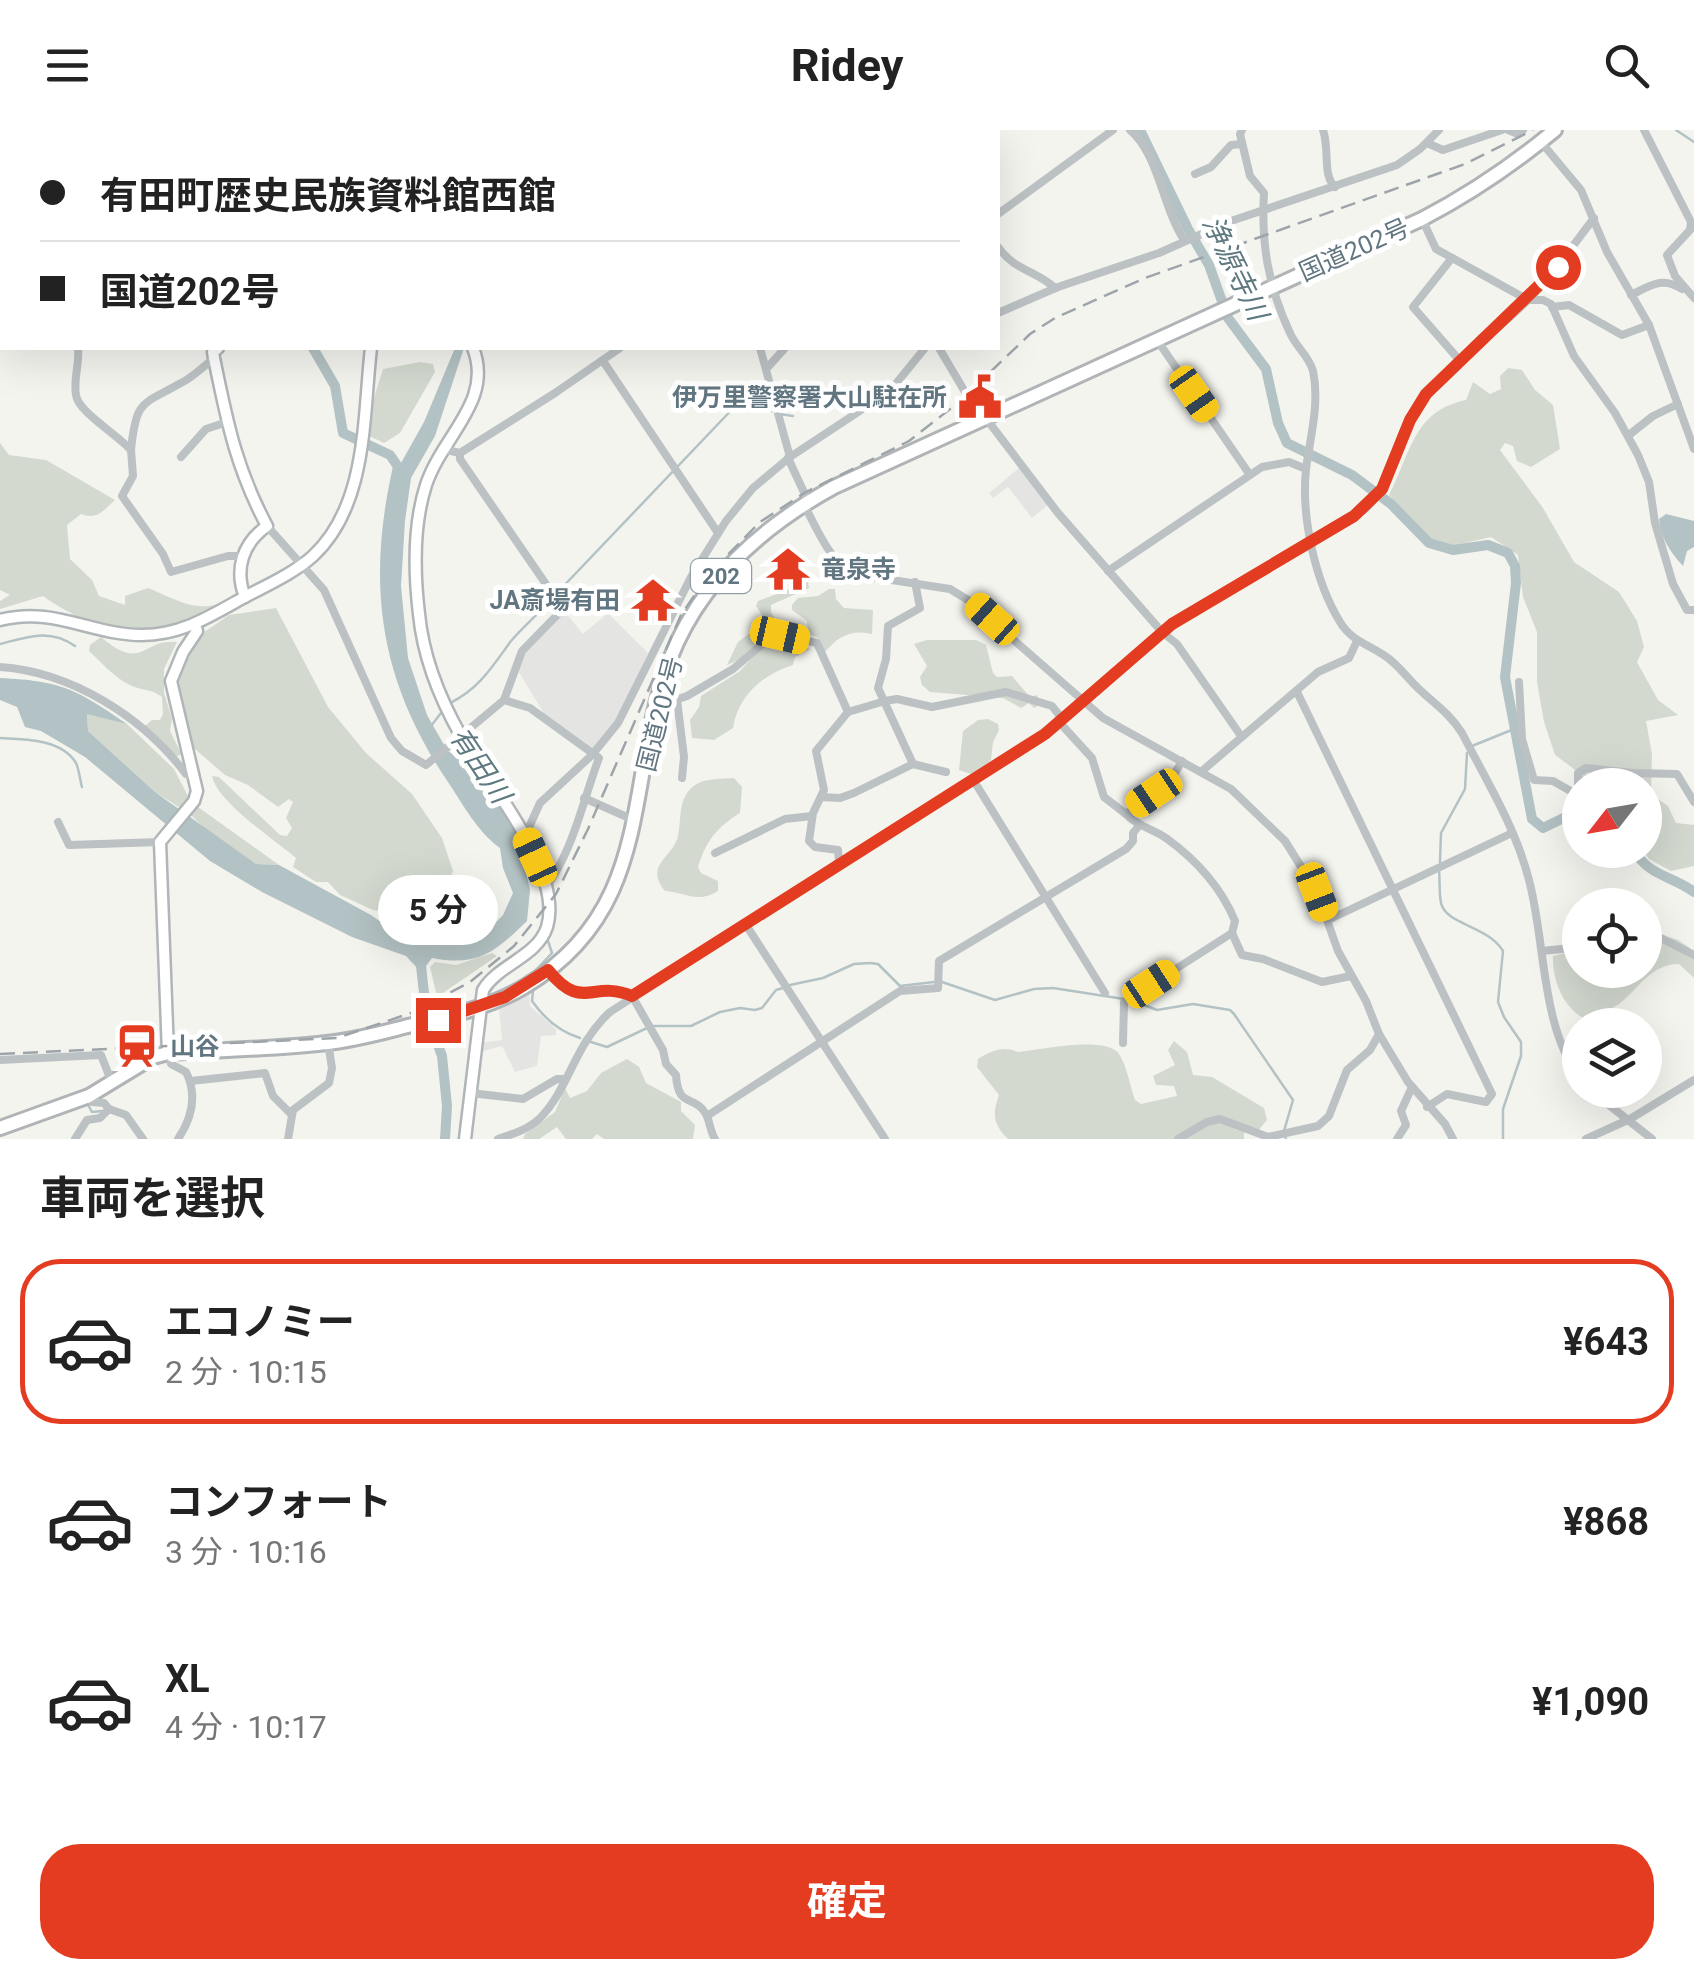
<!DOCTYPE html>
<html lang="ja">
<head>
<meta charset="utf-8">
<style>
	body { margin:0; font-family:Roboto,"Noto Sans JP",sans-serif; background:#f2f2f2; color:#222; height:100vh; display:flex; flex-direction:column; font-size:38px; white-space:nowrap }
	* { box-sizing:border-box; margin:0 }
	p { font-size:32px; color:#767676 }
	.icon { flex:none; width:55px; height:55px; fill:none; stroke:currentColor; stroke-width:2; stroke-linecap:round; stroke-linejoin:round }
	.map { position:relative; height:1009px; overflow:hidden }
	.drawer { display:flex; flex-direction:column; background:#fff; flex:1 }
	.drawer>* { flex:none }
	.top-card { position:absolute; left:0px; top:0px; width:1000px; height:220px; box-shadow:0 10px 40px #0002; display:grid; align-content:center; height:220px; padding:0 40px; background:#fff }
	.needle { width:65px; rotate:239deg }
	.tools { position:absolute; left:1562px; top:638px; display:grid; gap:20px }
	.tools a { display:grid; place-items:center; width:100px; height:100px; border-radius:50%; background:#fff; box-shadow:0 10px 40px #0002; font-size:50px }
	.end { position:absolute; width:45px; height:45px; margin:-22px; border:12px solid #e33c20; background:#fff; box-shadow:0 0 0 5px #fff }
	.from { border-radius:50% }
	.bubble { position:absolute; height:70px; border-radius:35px; background:#fff; box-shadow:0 10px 40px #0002; font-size:32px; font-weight:700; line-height:70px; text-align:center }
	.car { position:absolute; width:30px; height:60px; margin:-30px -15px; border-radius:12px; box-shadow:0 0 8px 2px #0007; background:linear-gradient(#f5c518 24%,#345 0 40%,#f5c518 0 76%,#345 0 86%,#f5c518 0) }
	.top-card b { display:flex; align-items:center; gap:35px; height:95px; font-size:38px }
	.top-card b+b { border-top:2px solid #e0e0e0 }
	.top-card i { width:25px; height:25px; background:#222 }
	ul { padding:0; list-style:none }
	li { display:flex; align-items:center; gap:30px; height:165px; margin:0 20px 15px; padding:0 20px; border:5px solid transparent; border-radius:40px }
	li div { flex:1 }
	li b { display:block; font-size:38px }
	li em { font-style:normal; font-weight:700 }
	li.selected { border-color:#e33c20 }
	li>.icon { width:90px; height:90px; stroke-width:1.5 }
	h2 { padding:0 40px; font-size:45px; line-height:120px }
	.action { display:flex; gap:20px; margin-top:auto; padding:20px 40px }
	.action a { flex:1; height:115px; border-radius:40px; background:#e33c20; color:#fff; font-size:40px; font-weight:700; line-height:115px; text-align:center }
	header { display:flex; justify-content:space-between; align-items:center; height:130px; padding:0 40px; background:#fff; font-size:45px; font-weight:700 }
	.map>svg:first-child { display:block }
	.built { fill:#e4e5e3 }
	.green { fill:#d3d9cf }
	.water { fill:#b3c2c4 }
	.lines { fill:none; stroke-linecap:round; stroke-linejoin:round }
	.stream { stroke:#b3c2c4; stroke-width:2.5 }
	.river { stroke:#b3c2c4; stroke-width:10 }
	.major-casing { stroke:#b0b5b8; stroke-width:15 }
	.highway-casing { stroke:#b0b4b7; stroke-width:18 }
	.minor { stroke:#bcc1c4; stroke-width:8 }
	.major { stroke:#fff; stroke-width:10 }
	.highway { stroke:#fff; stroke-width:12 }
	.rail { stroke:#9da5aa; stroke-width:2.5; stroke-dasharray:15 8; stroke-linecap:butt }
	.route { stroke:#e33c20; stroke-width:12 }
	.labels { text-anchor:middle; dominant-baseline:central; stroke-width:10; stroke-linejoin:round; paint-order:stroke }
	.shield { fill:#fff; stroke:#919fa7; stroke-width:2.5 }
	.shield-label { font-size:22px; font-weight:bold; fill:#627681 }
	.street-label { font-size:25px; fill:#627681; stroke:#fff }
	.poi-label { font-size:25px; font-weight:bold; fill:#627681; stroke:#fff; text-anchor:end }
	.water-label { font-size:28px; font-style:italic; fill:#5e797f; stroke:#fff }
</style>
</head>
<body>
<header><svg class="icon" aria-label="menu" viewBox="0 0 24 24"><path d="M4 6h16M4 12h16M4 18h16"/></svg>Ridey<svg class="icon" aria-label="search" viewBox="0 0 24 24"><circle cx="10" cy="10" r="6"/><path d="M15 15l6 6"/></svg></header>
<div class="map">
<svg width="1694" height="1009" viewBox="0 0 1694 1009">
	<rect width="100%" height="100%" fill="#f4f4ef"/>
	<g class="built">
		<polygon points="1019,338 1048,375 1032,388 1008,357 993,368 989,363"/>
		<polygon points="565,482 583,504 608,483 648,523 616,592 590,623 546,587 517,539 524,522"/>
		<polygon points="529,861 530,876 556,899 556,905 541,906 537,936 515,942 502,916 480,922 480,913 502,910 499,878"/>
	</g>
	<g class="green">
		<polygon points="420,232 433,234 435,242 400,303 384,313 363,303 383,239"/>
		<path d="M1508,238L1522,240L1535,260L1553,275L1560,319L1531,337L1517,331L1513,316L1505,313L1500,320L1543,378L1574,432L1619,462L1637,491L1644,517L1637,532L1658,570L1678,585L1646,591L1652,624L1651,664L1668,676L1676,693L1694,695V736L1671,741L1649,729L1643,720L1645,655H1581L1582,645L1555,625L1544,592L1537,552V502L1523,467L1518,425L1491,407L1444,418L1420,401L1389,365C1411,323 1413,281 1466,270L1473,252L1490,264L1501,259L1500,246Z"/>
		<path d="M0,313L9,325L46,330L115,370C103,381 97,390 81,384L67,395L70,429L92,450L99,466L125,475V466L148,458C171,467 193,482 218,474V477C202,484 185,495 168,499C126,509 77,491 43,466L0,479V471L10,465L0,460Z"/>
		<path d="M807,447L809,458L771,475V482L780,499C760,508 746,529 727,535L738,512L766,491L756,476L758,471L788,460Z"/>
		<path d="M829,459H835L836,469L844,478L873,480L872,504C852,499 838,506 825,522L818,508L808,504L807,491L792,480V475L798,468L818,466Z"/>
		<path d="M276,478L328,577L366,623L412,664L442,708L453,741L443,768L424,781L404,784L373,780L340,765L328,752H316L293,737L296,728C275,710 217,672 212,646L219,647L280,705L287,706L292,698L286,688L293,672L289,669L278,677L248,655L225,645L188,613L174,551L184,526L200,505L229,485Z"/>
		<path d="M101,507C143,543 142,508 177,512L164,539V563L172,589L170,601L181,623L179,626H174L145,596L152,590H160L163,584L162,567C152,560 148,561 138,558C119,553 103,534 89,521L90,515Z"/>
		<polygon points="927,510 976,510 986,515 993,543 997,547 1012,546 1030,567 1037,565 1040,575 1034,578 1029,573 1021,578 1003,568 930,562 922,555 920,547 927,536 914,514"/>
		<path d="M777,511L811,519L795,527L793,535C763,544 738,566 733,598L714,610L692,608L690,590L699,577L701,566L740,541L765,514Z"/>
		<polygon points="87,583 127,594 174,639 191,672 279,735 256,734 208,702 190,684 155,662 88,601"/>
		<polygon points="988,589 998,594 999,600 993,612 991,630 974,645 959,640 963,601 978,590"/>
		<path d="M734,648L742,657L740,683C717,697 706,711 698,737L701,743L718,751V761C697,774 685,762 665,761C644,734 673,728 678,706C682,688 677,668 695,655C705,648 723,649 734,648Z"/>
		<path d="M1651,801L1678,810L1694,821V848L1679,834C1650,834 1639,859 1619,874C1610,880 1599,885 1590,891C1565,882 1552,852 1553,826L1580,819V840H1645V803Z"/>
		<polygon points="492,823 497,826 437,867 430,837 435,832 456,835"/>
		<path d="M1174,911L1187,922L1193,945L1212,947L1264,978L1267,990L1258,1001L1232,995L1234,999L1244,1001V1009H1008C993,994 992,984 999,965L977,937L978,929C990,921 1003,915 1018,922C1039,920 1106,905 1119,924C1127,936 1130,956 1135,970L1141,974L1177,966L1174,956L1156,955L1153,946L1175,935L1168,920Z"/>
		<polygon points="627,929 639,937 646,953 681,972 681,981 695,995 693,1009 604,1009 597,1004 592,1009 566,1009 557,997 539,1009 523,1009 525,1004 555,982 565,958 570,968 587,961 601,943"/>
	</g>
	<g class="water">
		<path d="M455,218H464L435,306L411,348L405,391L401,456L408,528L427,585L447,620L473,640L493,666L518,708L530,760L527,791C495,822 478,837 432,828L426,836L418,839L406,826L352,807L262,762L210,731L85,627L41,601L25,597L17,577L0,570V548C62,551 76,559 127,594L87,584L88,601L155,662L256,734L279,735L371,785L395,802L458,812L485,804L503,785L513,763L503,738L500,718C477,701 464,676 448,652C378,549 366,452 394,332L401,333L424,292Z"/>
		<path d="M1666,384L1694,391V417L1687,421L1683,436C1671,423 1660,407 1659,389Z"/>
	</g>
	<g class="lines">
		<g class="stream">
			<polyline points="1676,0 1694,12"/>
			<polyline points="0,91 2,91"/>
			<polyline points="780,284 793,286"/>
			<polyline points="556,464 741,270 772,281"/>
			<path d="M0,514C27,507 50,498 75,516"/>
			<path d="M450,573C479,559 492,537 511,511C523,497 538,484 551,470"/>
			<polyline points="431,596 444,579"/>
			<path d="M0,608C24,609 62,609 76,633C79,639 80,650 82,657"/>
			<polyline points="1472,616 1514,599"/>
			<polyline points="1440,732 1441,703 1465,659 1467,623"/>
			<path d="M1439,740C1440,751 1439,763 1441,773C1446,795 1487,795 1503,821L1498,872L1504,887L1521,912V926L1503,979V1009"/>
			<polyline points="534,842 552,823 548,811"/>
			<polyline points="942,852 995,870 1034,859 1053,858 1124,869"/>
			<polyline points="790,855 823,848 854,834 870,833 878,834 900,856 934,852"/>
			<path d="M533,861L532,871C544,888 560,902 580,908"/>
			<polyline points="1131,870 1157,880 1193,874 1230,880 1234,884 1293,970 1284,1001 1286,1009"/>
			<polyline points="654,896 691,896 720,882 740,878 755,880 762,878 776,860 783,858"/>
			<polyline points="591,912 607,917 647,898"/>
			<polyline points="87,973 92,982 102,981"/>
		</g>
		<g class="river">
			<polyline points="53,0 54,2"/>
			<polyline points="1140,0 1188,99 1209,135 1228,188 1266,239 1278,293 1287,313 1352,345 1391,374 1429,413 1453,420 1488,415 1508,423 1515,436 1516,453 1505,547 1532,689 1543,698 1580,680"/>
			<polyline points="313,218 335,256 343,303 390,325 401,341"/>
			<path d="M1634,720C1648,746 1673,746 1694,762"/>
			<polyline points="420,827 426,881 442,926 447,976 445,1009"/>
		</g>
		<g class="major-casing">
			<g id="major">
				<polyline points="514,2 520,0"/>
				<path d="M218,218L213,222L214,228C227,292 236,338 267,396C243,413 234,439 245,467"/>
				<path d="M0,490C54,476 91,505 142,505C180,505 209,487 241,469C265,456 293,444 313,426C368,375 363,286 371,218"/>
				<polyline points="168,923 160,712 194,671 197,661 171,551 183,522 197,501 195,495"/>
				<path d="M465,1009L483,860C499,834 537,827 547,797C564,741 487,651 461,606C440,569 423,526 419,484C414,442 413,395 426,355C442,306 494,271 473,218"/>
			</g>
		</g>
		<g class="highway-casing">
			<path id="highway" d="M0,998L89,966L153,927L168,923C221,920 275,919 327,913C357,910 387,901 416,894C453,885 491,877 524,857C657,778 624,649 670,529C700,452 763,396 834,357L1422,89C1470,64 1513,35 1555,0"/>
		</g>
		<g class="minor">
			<polyline points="326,0 326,2"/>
			<polyline points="691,0 692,2"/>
			<polyline points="939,0 941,2"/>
			<path d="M1130,0C1159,25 1162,76 1184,110"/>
			<path d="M1242,0L1240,4L1250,46L1264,63C1261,113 1268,156 1290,203C1296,217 1309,226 1313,241C1320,273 1310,308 1306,339C1301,387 1315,451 1340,492C1352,512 1371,515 1388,528C1400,537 1409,550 1420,560C1436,575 1450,584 1462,603C1486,650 1516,698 1529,750C1546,814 1540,893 1580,949"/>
			<path d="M1323,0C1330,20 1322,45 1335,57"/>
			<polyline points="1508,0 1518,4 1523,0"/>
			<polyline points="1644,0 1691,92 1690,100 1667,125 1675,146 1694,168"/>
			<polyline points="288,2 289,0"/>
			<polyline points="779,2 784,0"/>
			<polyline points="0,7 2,9"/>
			<polyline points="1541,12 1581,60 1607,122 1649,195 1694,319"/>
			<polyline points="1427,13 1443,20 1502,0"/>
			<polyline points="0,32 2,31"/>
			<polyline points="1195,44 1211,37 1231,15 1242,14"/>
			<polyline points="998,84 1113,0"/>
			<polyline points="1422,89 1436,119 1528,170 1543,170 1551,174 1574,226 1615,283 1638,325 1649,352 1655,393 1673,454 1687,480 1694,480"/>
			<path d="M998,117C1015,141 1035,140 1055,158"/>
			<polyline points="1452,128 1413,177 1461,232"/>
			<path d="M1631,165C1650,156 1662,146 1682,159"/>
			<polyline points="1552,177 1569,175 1622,205 1649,195"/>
			<polyline points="998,183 1058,157 1159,123 1231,91 1397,35 1420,19 1439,0"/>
			<polyline points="0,204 2,203"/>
			<polyline points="1157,210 1250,345"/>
			<path d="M78,218C80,233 73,249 76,265C78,282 117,304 131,320C136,269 142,275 181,253C193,247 204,236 214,228"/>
			<polyline points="760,218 790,327"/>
			<polyline points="939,218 981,289"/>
			<polyline points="603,231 718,403"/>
			<polyline points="767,238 785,218"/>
			<polyline points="985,287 1058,383 1162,502 1177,514 1241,606"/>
			<polyline points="1629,305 1653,286 1678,274"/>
			<polyline points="442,319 460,323 555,263 620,218"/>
			<polyline points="131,320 133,346 122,366 163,424 171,442 228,426 243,426"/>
			<polyline points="181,327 206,299 227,292"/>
			<polyline points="788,328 808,371"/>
			<path d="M803,373C817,398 828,429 853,444L950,459L968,470L1103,588L1231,659L1285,711L1317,762L1338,821L1366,871L1379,904L1408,952L1445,994L1453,1009"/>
			<polyline points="267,396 324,460 391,608 402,621 426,635 504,570 522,521 563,479 460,329 460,323"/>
			<polyline points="1108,441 1262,337 1289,332 1306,339"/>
			<path d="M0,537C72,542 143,587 186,644L192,645"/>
			<polyline points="1519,552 1522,609 1534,650 1553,651 1574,663 1578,661 1578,643 1586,638 1633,643 1677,644 1694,672"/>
			<polyline points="1297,562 1492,964 1486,972 1447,964 1427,977"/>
			<path d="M504,570L530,578L599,628C583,670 573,722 545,758"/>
			<polyline points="677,570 684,627 682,648"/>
			<polyline points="656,577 687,566 733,539 771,507 781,505 817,513 848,582 816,621 824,660 813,683 809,711 815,717 838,720 839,731 833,737"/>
			<polyline points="848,582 885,571 897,569 932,577 1006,562 1052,576 1063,590"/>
			<polyline points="1060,593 1092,628 1104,667 1126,684"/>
			<path d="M1182,631L1167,656L1126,684C1138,697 1152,698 1166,708C1195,729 1221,757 1235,791L1232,803L1242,825L1263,829L1322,852L1351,846"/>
			<polyline points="913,634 878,558 886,529 888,496 920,478 915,452"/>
			<polyline points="1202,641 1318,542 1349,528 1357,511"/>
			<polyline points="974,651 1105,863"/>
			<polyline points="821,667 840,668 854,663 913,634 946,642"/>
			<polyline points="584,668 636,691"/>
			<polyline points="58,692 69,715 160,712"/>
			<polyline points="525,706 540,673 592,625 618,593 691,447 726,391 753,358 790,327 890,261 925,218"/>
			<polyline points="715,723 785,689 812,686"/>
			<polyline points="1328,790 1512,703"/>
			<polyline points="746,795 885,1009"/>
			<polyline points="1645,800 1694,825"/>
			<polyline points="1542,821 1580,817"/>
			<path d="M548,840C583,883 591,849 632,866L663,920L666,934L676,945C678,979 694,964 706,984C710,992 710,1001 715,1009"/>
			<polyline points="1123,913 1124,872 1232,803"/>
			<path d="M168,923L171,934L186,942C198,966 192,988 178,1009"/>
			<polyline points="0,930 101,925 112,953"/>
			<polyline points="191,951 265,943 273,966 291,984"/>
			<polyline points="1590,960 1652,1009"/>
			<polyline points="470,963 523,969 557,949 563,949"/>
			<polyline points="109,979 126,985 143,1009"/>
			<polyline points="707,986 900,861 938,858 939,831 1126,719 1133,711 1133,703 1138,697"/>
			<polyline points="75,1009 87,990 100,988 109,979 104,973 92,972 89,966"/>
			<polyline points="288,1009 293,980 329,953 332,938 328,913"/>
			<path d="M498,1009C513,1004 529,999 540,988C569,959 574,915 610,882L1045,604L1172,494L1364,380C1398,350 1397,301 1425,266C1454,231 1494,204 1526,172C1552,146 1572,117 1594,88"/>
			<polyline points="1178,1009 1207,992 1220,989 1268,1007 1318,996 1329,986 1347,940 1370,920 1379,904"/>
			<polyline points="1397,1009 1406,995 1401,981 1412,957"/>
			<polyline points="1586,1009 1630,989 1694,950"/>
		</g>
		<use href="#major" class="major"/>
		<use href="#highway" class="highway"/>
		<polyline class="rail" points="0,924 337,908 414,882 470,852 514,816 556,764 588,699 681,485 709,444 760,392 806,362 909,311 959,272 1030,204 1055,188 1145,148 1465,34 1533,0"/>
	</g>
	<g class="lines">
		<path class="route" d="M438,890L505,867L548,840C583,883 591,849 632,866L1045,604L1172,494L1354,386L1382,359L1410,290L1426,264L1558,137"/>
	</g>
	<defs>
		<g id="civic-bare" transform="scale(3.45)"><path d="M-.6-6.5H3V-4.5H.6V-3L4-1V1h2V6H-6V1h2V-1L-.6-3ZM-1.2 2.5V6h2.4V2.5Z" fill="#e33c20" stroke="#fff" stroke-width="2.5" paint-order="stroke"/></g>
		<g id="temple-bare" transform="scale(3.45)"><path d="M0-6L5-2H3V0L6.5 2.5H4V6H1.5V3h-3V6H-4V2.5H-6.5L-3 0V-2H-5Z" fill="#e33c20" stroke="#fff" stroke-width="2.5" paint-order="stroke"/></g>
		<g id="station-bare" transform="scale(3.45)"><path d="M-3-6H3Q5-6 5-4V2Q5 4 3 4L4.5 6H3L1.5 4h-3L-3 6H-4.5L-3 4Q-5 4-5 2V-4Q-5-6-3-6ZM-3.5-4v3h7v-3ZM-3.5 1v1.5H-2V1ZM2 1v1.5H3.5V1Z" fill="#e33c20" stroke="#fff" stroke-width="2.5" paint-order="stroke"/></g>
	</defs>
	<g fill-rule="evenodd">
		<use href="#civic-bare" x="980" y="267"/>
		<use href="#temple-bare" x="788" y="439"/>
		<use href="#temple-bare" x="653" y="470"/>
		<use href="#station-bare" x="137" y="916"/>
	</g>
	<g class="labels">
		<rect class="shield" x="691" y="429" width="60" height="34" rx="8"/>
		<g class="shield-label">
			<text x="721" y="446">202</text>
		</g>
		<g class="street-label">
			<text transform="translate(1354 120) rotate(-24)">国道202号</text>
			<text transform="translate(660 584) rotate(-76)">国道202号</text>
		</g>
		<g class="poi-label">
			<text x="947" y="267">伊万里警察署大山駐在所</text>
			<text x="821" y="439" text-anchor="start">竜泉寺</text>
			<text x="620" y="470">JA斎場有田</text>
			<text x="170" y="916" text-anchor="start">山谷</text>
		</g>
		<g class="water-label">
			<text transform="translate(1235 138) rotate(64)">浄源寺川</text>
			<text transform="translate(480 635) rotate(56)">有田川</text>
		</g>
	</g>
</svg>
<div class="tools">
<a><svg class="needle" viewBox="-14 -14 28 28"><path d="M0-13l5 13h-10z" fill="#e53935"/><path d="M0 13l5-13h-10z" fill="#767676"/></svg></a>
<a><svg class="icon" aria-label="locate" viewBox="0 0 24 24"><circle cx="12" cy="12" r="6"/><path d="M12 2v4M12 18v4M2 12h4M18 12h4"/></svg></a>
<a><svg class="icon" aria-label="layers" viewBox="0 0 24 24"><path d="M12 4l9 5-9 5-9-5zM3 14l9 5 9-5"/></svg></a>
</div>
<i class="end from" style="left:1558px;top:137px"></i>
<i class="end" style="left:438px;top:890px"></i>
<div class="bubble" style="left:378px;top:745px;width:120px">5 分</div>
<i class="car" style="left:1194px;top:264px;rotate:145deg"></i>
<i class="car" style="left:992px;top:489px;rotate:312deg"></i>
<i class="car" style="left:780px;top:505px;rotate:103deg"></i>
<i class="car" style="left:1154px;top:663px;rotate:236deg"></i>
<i class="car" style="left:535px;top:727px;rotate:335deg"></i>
<i class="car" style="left:1317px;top:762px;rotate:159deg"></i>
<i class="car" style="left:1151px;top:854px;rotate:57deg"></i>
<div class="top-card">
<b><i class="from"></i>有田町歴史民族資料館西館</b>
<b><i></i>国道202号</b>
</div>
</div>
<section class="drawer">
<h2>車両を選択</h2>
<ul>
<li class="selected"><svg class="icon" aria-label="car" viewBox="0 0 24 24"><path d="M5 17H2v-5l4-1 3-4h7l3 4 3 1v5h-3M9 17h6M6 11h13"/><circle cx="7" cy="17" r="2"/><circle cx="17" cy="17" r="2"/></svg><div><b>エコノミー</b><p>2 分 · 10:15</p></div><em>¥643</em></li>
<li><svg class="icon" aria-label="car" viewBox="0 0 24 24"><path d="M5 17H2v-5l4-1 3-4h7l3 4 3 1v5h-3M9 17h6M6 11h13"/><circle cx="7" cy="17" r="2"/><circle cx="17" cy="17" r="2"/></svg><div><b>コンフォート</b><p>3 分 · 10:16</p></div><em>¥868</em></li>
<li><svg class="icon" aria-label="car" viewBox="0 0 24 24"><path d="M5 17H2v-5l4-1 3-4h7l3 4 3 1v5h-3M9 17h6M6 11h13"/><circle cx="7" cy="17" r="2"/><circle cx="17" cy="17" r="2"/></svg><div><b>XL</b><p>4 分 · 10:17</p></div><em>¥1,090</em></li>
</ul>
<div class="action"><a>確定</a></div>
</section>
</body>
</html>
